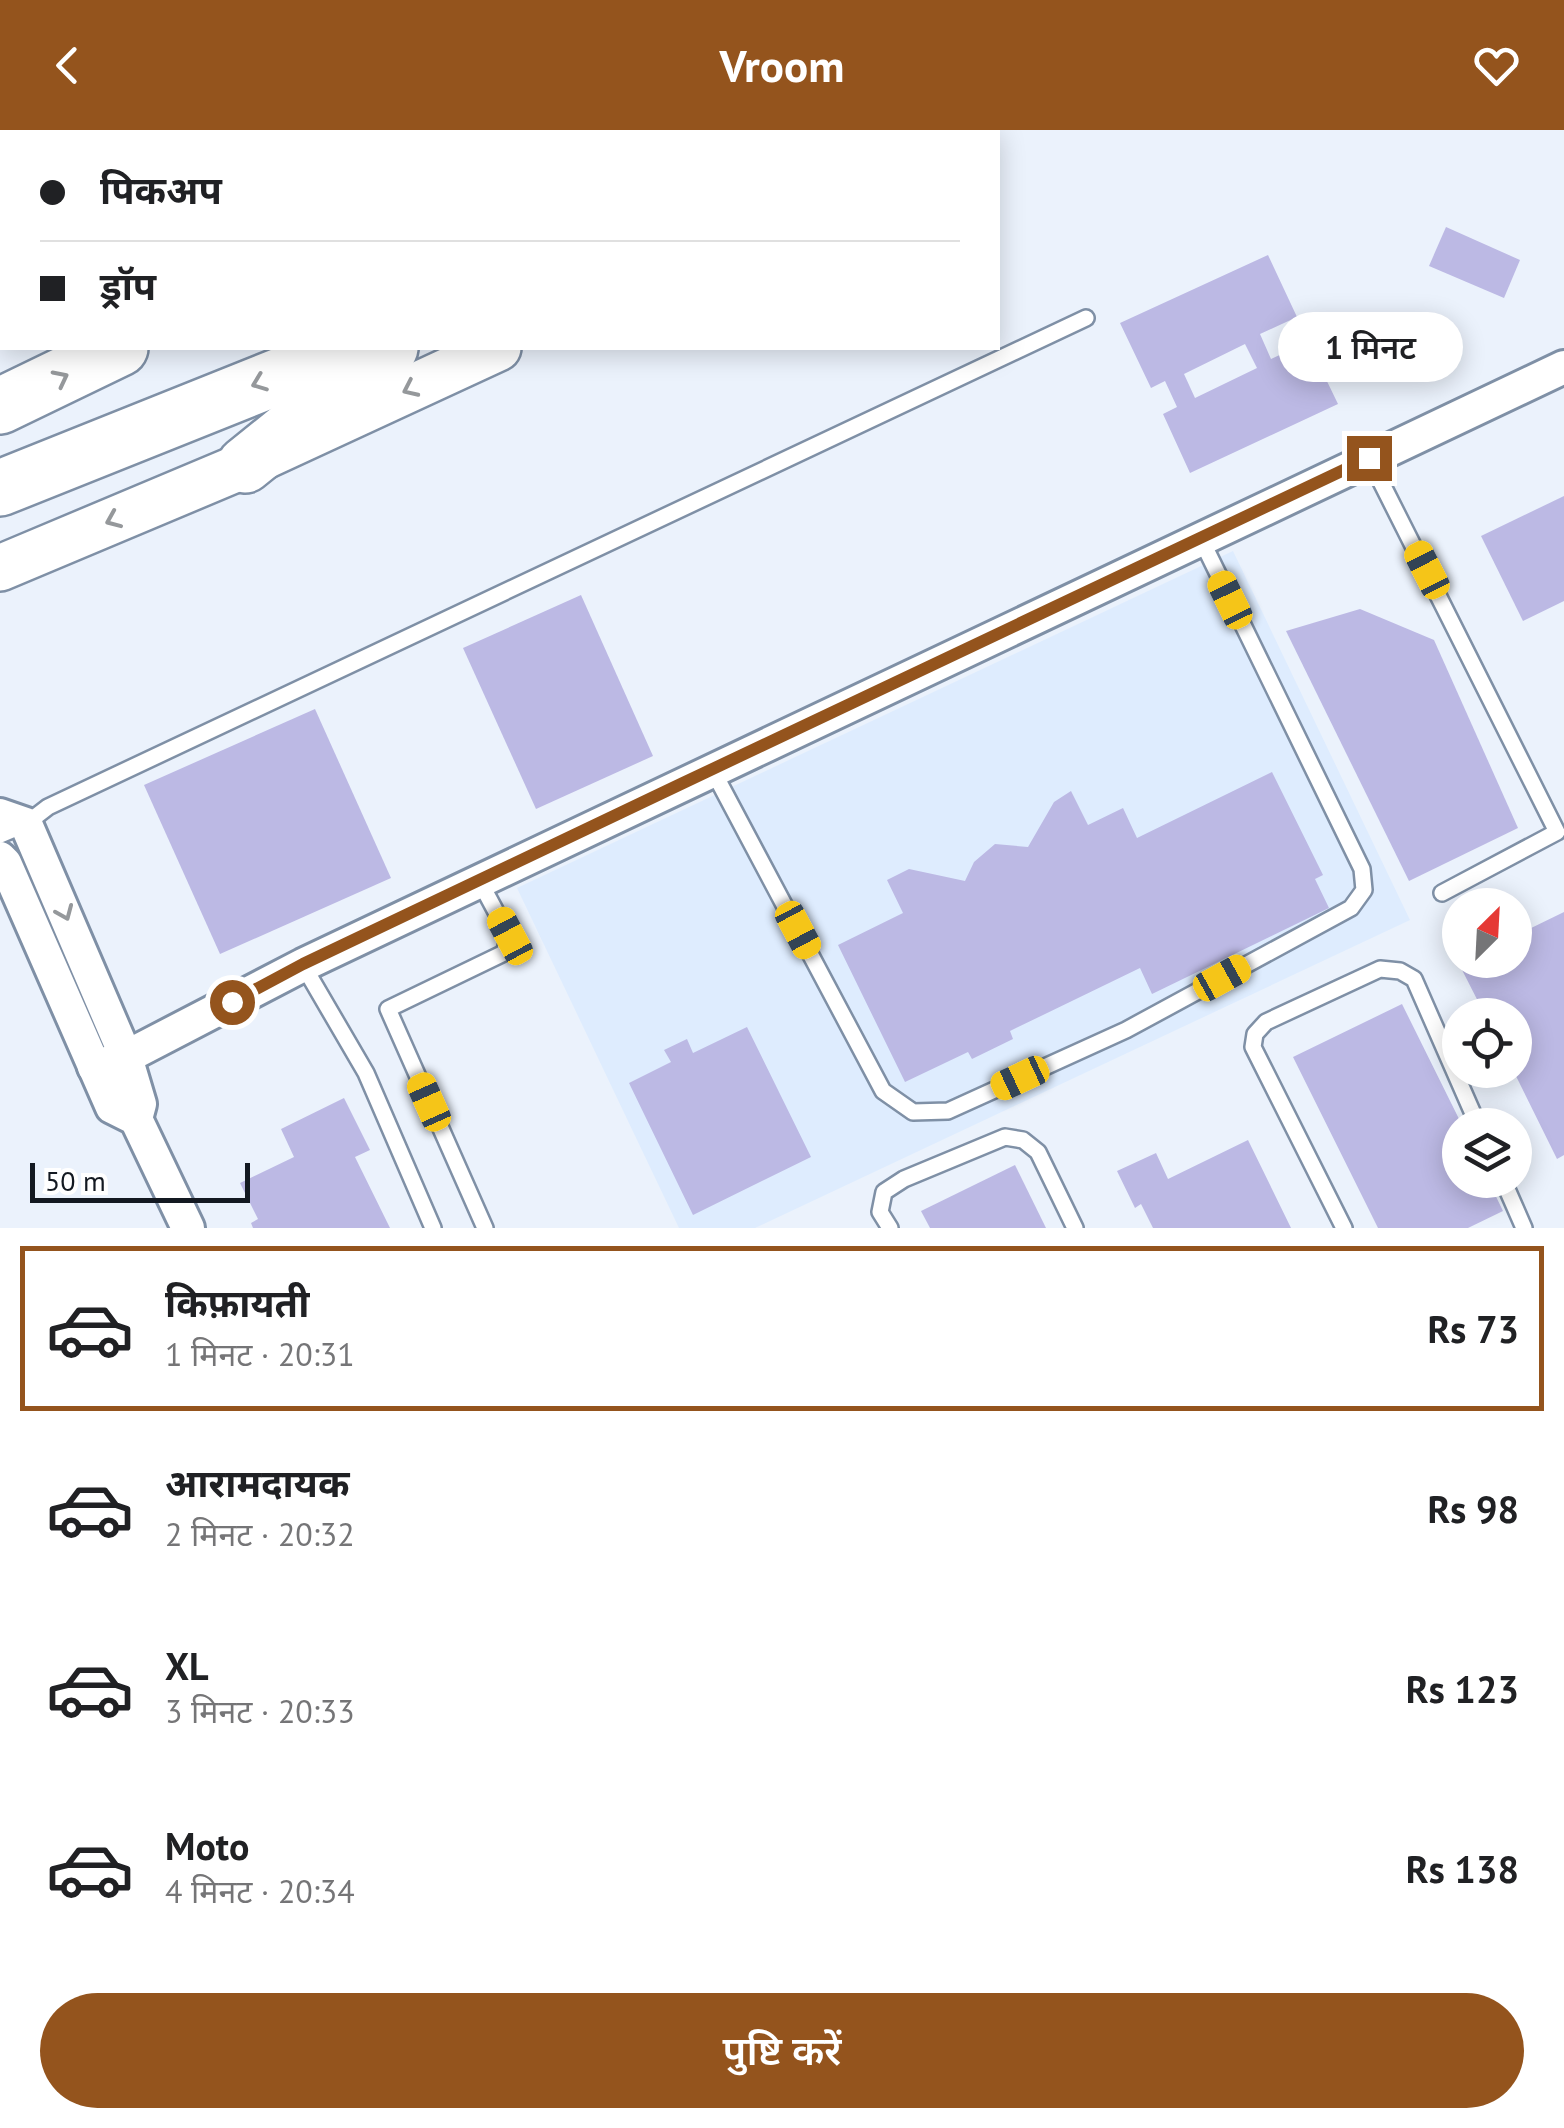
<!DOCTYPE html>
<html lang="hi">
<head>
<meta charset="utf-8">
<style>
	body { margin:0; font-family:"PT Sans","Noto Sans Devanagari",sans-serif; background:#f6f6f6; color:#202124; height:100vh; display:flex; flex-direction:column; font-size:38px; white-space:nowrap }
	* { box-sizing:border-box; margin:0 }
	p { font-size:32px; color:#757577 }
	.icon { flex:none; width:55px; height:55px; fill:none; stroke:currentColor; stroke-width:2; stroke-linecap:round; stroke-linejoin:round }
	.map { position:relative; height:1098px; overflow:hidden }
	.drawer { display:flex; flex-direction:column; background:#fff; flex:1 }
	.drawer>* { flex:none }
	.guide { position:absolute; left:0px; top:0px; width:1000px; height:220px; box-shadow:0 5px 25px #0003; display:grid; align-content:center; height:220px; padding:0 40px; background:#fff }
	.needle { width:65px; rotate:24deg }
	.fabs { position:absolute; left:1442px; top:758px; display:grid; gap:20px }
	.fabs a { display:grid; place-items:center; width:90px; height:90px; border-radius:50%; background:#fff; box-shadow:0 5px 25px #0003; font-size:50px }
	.scale { position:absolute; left:30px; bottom:25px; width:220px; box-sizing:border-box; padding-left:10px; border:5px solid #131921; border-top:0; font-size:28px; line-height:35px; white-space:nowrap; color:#131921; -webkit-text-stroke:8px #fff; paint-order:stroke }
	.end { position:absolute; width:45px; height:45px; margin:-22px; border:12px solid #94541d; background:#fff; box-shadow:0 0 0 5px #fff }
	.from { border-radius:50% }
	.bubble { position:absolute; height:70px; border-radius:35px; background:#fff; box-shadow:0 5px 25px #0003; font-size:32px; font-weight:600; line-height:70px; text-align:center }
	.car { position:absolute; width:30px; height:60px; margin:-30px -15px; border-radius:12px; box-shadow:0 0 8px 2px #0007; background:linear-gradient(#f5c518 24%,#345 0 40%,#f5c518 0 76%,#345 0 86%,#f5c518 0) }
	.guide b { display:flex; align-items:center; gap:35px; height:95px; font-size:38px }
	.guide b+b { border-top:2px solid #e0e0e0 }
	.guide i { width:25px; height:25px; background:#202124 }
	ul { padding:18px 0 0; list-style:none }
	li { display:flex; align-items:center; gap:30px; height:165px; margin:0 20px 15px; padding:0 20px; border:5px solid transparent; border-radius:0px }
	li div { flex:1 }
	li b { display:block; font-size:38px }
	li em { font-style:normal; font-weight:600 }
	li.active { border-color:#94541d }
	li>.icon { width:90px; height:90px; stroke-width:1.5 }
	.action { display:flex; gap:20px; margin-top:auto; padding:20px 40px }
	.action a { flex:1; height:115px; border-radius:60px; background:#94541d; color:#fff; font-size:40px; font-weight:600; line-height:115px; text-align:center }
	header { display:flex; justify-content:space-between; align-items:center; height:130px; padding:0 40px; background:#94541d; color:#fff; font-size:45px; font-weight:600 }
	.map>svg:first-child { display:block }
	.built { fill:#deecfe }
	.building { fill:#bcb9e4; fill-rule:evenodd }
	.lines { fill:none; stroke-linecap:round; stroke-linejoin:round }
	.secondary-tunnel { stroke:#cbd1db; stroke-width:45; stroke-dasharray:45 22; stroke-linecap:butt }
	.lane-casing { stroke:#7f90a6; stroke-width:20 }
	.street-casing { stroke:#7f90a6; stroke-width:38 }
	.secondary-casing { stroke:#7f90a6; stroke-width:50 }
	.highway-casing { stroke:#7f90a6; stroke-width:60 }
	.lane { stroke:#fff; stroke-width:15 }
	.street { stroke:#fff; stroke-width:32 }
	.secondary { stroke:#fff; stroke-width:45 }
	.highway { stroke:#fff; stroke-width:55 }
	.oneway { stroke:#95989b }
	.route { stroke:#94541d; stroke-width:12 }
</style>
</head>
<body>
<header><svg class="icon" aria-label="back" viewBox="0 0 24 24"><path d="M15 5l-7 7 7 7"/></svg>Vroom<svg class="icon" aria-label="heart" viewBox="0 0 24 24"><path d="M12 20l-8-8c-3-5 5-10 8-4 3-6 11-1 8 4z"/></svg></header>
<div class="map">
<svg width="1564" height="1098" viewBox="0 0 1564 1098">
	<rect width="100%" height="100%" fill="#ebf2fc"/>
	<polygon class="built" points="1233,421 1410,790 755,1098 679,1098 517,758"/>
	<g class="building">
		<polygon points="1446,97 1520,130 1504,168 1429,136"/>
		<path d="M1268,125L1297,187L1260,204L1271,229L1308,212L1338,274L1190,343L1163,284L1177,277L1165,251L1151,258L1120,193ZM1245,214L1257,238L1195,268L1184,244Z"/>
		<polygon points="1564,366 1564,471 1523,491 1481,406"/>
		<polygon points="581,465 653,626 536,679 463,518"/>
		<polygon points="1360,479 1434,510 1518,698 1409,751 1286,501"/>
		<polygon points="315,579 391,748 220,824 144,655"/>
		<polygon points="1272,642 1323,745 1315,749 1329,778 1152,864 1140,838 1010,901 1013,909 972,929 968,922 905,952 838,815 903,783 887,750 909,739 965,751 974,732 995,714 1028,717 1054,672 1071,661 1088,695 1123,678 1137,708"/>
		<polygon points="1564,782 1564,1025 1557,1029 1513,940 1515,885 1485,885 1459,834 1468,830 1515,830 1515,806"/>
		<polygon points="1402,874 1462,995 1460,1050 1488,1050 1503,1081 1468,1098 1378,1098 1293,927"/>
		<polygon points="747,897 811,1027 693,1085 629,953 671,932 664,920 687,909 693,923"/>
		<polygon points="344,968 370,1020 355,1027 390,1098 253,1098 251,1093 258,1089 240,1053 294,1027 281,999"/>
		<polygon points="1248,1010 1291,1098 1153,1098 1141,1074 1135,1078 1117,1041 1156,1023 1168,1049"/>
		<polygon points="1015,1035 1046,1098 930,1098 921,1081"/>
	</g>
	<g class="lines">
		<g class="secondary-tunnel">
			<polyline points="131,2 137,0"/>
			<polyline points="0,59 2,58"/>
		</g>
		<g class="lane-casing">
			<g id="lane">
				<polyline points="1369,328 1557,702 1442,763"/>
				<polyline points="712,639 883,961 913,982 948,981 1126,900 1351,778 1364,760 1362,739 1200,407"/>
				<polyline points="0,705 26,694 48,677 1086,188"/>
				<polyline points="479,750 509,806 504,823 388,879 485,1098"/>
				<polyline points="303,835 366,943 433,1098"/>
				<polyline points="1503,1050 1524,1098"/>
				<polyline points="890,1098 880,1082 884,1062 904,1049 1005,1007 1023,1010 1038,1022 1075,1098"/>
				<polyline points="1344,1098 1253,917 1255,904 1266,892 1380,839 1400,841 1414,849 1478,995"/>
			</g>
		</g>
		<g class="street-casing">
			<g id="street">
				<polyline points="0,685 26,694 126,927 140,974 136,989"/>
				<polyline points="0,728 5,733 112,977 136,989 188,1098"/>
				<polyline points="94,937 126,927 303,835 1564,237"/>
			</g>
		</g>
		<g class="secondary-casing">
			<g id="secondary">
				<polyline points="280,2 285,0"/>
				<polyline points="959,2 963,0"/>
				<polyline points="0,438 245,335 498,218"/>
			</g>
		</g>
		<g class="highway-casing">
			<g id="highway">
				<polyline points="438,2 444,0"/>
				<polyline points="582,2 587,0"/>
				<polyline points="777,2 782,0"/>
				<polyline points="0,157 2,156"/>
				<polyline points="0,276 120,218"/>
				<polyline points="245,335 390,218"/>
				<polyline points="0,358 350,218"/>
			</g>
		</g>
		<use href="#lane" class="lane"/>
		<use href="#street" class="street"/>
		<use href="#secondary" class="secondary"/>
		<use href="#highway" class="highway"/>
	</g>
	<defs><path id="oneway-chevron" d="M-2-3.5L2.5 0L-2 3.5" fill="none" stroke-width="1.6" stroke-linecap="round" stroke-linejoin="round" transform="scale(2.5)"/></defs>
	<g class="oneway">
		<use href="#oneway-chevron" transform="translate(61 248) rotate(-27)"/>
		<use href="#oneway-chevron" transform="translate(259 253) rotate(159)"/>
		<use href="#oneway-chevron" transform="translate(410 259) rotate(155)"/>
		<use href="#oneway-chevron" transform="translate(113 390) rotate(157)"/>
		<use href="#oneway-chevron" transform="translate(65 783) rotate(67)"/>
	</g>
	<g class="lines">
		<polyline class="route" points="232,872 303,834 683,653 1369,328"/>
	</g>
</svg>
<div class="fabs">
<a><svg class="needle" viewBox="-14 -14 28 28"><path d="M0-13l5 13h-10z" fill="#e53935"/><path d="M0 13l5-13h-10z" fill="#757577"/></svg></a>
<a><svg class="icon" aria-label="locate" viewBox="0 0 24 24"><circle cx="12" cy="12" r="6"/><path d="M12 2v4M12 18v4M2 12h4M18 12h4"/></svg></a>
<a><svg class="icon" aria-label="layers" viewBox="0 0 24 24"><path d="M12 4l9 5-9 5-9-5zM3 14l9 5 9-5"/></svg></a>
</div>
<div class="scale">50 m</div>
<i class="end from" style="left:232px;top:872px"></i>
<i class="end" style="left:1369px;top:328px"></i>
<div class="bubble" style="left:1278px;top:182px;width:185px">1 मिनट</div>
<i class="car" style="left:1427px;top:440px;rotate:333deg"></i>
<i class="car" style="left:1230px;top:470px;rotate:334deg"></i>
<i class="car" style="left:798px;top:800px;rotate:152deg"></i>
<i class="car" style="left:510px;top:806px;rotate:332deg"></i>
<i class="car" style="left:1222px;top:848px;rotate:61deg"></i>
<i class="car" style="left:1020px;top:948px;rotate:245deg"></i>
<i class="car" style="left:429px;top:972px;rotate:336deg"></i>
<div class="guide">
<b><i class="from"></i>पिकअप</b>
<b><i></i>ड्रॉप</b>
</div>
</div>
<section class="drawer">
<ul>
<li class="active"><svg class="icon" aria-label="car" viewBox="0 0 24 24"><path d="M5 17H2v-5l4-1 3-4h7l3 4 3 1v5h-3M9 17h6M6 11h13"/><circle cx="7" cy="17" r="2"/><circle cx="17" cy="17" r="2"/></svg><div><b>किफ़ायती</b><p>1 मिनट · 20:31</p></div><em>Rs 73</em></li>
<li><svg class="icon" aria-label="car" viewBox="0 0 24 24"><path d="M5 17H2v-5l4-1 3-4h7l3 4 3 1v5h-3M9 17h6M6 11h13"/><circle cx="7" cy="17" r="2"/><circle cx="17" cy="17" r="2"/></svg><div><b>आरामदायक</b><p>2 मिनट · 20:32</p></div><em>Rs 98</em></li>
<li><svg class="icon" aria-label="car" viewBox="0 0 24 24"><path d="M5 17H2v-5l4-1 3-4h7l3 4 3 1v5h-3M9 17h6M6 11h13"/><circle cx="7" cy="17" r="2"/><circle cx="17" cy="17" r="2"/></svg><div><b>XL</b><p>3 मिनट · 20:33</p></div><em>Rs 123</em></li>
<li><svg class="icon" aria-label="car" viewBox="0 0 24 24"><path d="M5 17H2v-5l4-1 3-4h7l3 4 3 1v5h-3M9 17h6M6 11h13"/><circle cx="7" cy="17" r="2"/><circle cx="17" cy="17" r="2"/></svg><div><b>Moto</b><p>4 मिनट · 20:34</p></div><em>Rs 138</em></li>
</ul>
<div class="action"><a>पुष्टि करें</a></div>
</section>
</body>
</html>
